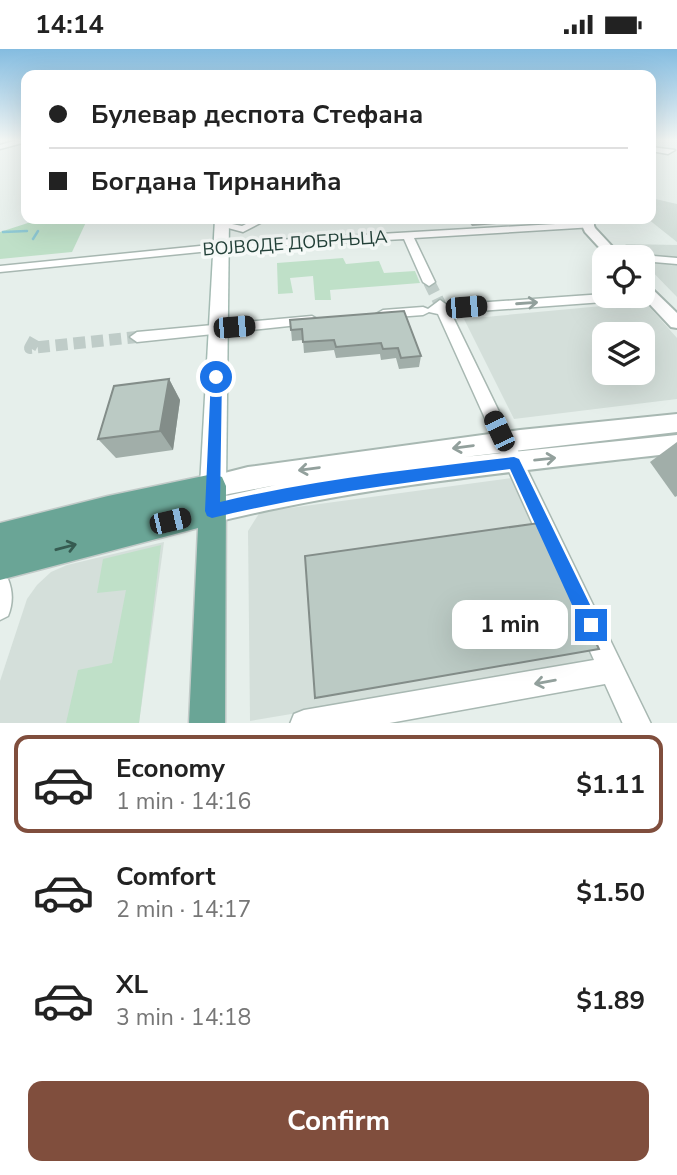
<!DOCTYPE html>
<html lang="en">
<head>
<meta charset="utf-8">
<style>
	body { margin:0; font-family:"Nunito Sans",sans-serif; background:#f2f2f2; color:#222; height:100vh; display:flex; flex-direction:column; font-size:26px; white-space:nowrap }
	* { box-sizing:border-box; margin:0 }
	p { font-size:23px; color:#767676 }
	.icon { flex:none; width:38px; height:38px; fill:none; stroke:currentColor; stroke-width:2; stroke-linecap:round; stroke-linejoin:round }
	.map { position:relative; height:674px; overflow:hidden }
	.drawer { display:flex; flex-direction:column; background:#fff; flex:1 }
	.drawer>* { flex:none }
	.top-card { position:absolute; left:21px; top:21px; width:635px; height:154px; border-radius:14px; box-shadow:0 7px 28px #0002; display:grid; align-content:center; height:154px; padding:0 28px; background:#fff }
	.fabs { position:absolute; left:592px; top:196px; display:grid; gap:14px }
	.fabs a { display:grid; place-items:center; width:63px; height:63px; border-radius:14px; background:#fff; box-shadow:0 7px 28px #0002; font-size:35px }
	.end { position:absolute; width:32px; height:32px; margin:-16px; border:9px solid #1a73e8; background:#fff; box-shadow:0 0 0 4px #fff }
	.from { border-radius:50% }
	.bubble { position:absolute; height:49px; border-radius:14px; background:#fff; box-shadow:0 7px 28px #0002; font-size:23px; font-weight:700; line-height:49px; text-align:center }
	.car { position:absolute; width:21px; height:42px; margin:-21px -10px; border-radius:9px; box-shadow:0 0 5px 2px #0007; background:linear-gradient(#222 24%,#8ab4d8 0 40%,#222 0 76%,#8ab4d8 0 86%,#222 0) }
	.top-card b { display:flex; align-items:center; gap:24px; height:66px; font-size:26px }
	.top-card b+b { border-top:2px solid #e0e0e0 }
	.top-card i { width:18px; height:18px; background:#222 }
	ul { padding:12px 0 0; list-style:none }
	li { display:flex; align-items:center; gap:21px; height:98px; margin:0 14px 10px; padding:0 14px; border:4px solid transparent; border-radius:14px }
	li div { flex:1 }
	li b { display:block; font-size:26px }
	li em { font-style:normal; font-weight:700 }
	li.selected { border-color:#804e3d }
	li>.icon { width:63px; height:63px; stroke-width:1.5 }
	.primary-button { display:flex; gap:14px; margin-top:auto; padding:14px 28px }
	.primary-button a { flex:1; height:80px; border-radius:14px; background:#804e3d; color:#fff; font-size:28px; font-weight:700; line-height:80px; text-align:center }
	.status { display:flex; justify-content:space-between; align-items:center; height:49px; padding:0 35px; background:#fff; direction:ltr }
	.status svg { height:19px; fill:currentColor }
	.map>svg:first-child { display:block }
	.built { fill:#d4dfda; fill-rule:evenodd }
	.green { fill:#bfe0c8 }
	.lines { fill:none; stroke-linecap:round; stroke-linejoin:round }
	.stream { stroke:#8ec9d4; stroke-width:2.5 }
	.pedestrian-tunnel { stroke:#bfccc8; stroke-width:12; stroke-dasharray:12 6; stroke-linecap:butt }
	.minor-tunnel { stroke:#bfccc8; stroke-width:12; stroke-dasharray:12 6; stroke-linecap:butt }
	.minor-casing { stroke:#a8b8b2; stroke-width:3 }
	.tertiary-casing { stroke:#a8b8b2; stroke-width:4 }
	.secondary-casing { stroke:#a4bbb3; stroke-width:3 }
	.primary-casing { stroke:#c2cac8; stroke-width:3 }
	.minor { fill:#fff; fill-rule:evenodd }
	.tertiary { fill:#fff; fill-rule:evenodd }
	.secondary { fill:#fff; fill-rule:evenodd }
	.primary { fill:#6aa596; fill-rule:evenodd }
	.wall { fill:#a1aea9 }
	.shaded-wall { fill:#838d89 }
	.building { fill:#bbcac4; stroke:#838d89; stroke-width:2 }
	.oneway { stroke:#92a09c }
	.oneway2 { stroke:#365b51 }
	.route { fill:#1a73e8 }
	.labels { text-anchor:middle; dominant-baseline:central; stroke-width:7; stroke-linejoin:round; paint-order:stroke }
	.far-street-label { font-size:18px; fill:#24423a; stroke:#f7fbf9 }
</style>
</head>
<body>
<div class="status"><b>14:14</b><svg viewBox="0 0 49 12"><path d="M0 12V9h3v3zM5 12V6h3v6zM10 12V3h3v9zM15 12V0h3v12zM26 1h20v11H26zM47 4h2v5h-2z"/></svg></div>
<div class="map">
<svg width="677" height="675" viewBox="0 0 677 675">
	<rect width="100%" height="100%" fill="#e6efeb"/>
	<g class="built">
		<polygon points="651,149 677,155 677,193 648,170 651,170"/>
		<polygon points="625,195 677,196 677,248 642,212 642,208 639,208"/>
		<path d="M645,253L677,289V350L514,370L464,270ZM642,285V324H604V285Z"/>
		<polygon points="512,429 595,614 250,672 248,482 260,463"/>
		<polygon points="164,493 139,674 0,675 0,632 27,550 37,536 51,523 67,516"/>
	</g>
	<g class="green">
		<polygon points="87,171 72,203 0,210 0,183 31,173"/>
		<polygon points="343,209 346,215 379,212 384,224 415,222 420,234 330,241 331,251 315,251 313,227 290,229 293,244 278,245 277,214"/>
		<polygon points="161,496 139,674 66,674 78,621 112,614 126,541 97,544 103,510"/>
	</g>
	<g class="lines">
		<g class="stream">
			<polyline points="3,183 27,182"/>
			<polyline points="33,190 38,182"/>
		</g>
		<polyline class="pedestrian-tunnel" points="35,290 30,299 137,288"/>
		<polyline class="minor-tunnel" points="429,233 440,255"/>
		<g class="minor-casing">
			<g id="minor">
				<polygon points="20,90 26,90 26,93 0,100 0,96"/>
				<polygon points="651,98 675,101 668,105 651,102"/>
				<polygon points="256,170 268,170 243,183 217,176 222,173 242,177"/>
				<polygon points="590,173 594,174 594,178 414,189 435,233 429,237 423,233 404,190 240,199 0,223 0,217 240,193"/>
				<polygon points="642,206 677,209 677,215 642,212 642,208 637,208"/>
				<polygon points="604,245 637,247 631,251 451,264 651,675 623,675 605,635 384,675 290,675 294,665 304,661 594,611 438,265 429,263 423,266 383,269 376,265 383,261 423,258 428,260 440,251 447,256"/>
				<polygon points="312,267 319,271 317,274 137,293 130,288 137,283"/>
				<path d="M0,527L8,530C13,542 13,555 8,567L0,571Z"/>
			</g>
		</g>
		<g class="tertiary-casing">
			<g id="tertiary">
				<polygon points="579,170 591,170 595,179 622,208 608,208 585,183"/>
				<polygon points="642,234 647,235 677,264 677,279 671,278 642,247"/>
				<path d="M677,365V383L464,408L677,386V404C521,422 365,436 212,474L203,471L200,462L203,453L212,450L276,436L213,448L205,445L201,437L205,429L248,418L520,381Z"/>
			</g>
		</g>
		<g class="secondary-casing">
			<polygon id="secondary" points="215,170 229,170 226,437 222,446 213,449 204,446 200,437"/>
		</g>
		<g class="primary-casing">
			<polygon id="primary" points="213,425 222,428 226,437 225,675 189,675 198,479 0,531 0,474 108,447"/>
		</g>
		<use href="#minor" class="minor"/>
		<use href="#tertiary" class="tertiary"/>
		<use href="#secondary" class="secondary"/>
		<use href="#primary" class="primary"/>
	</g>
	<g class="wall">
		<polygon points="467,170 511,170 509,174 472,177"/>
		<polygon points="404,262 421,307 419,318 399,320 396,309 381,311 380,305 336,309 334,301 304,304 303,291 292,292 291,281"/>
		<polygon points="169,330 180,351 173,401 116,409 98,390"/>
		<polygon points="677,393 677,447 675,448 650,413"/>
	</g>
	<polygon class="shaded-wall" points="169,330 180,351 173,401 160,382"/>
	<g class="building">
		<polygon points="404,262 421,307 401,309 398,299 383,300 381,294 336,298 334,291 303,293 302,280 291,281 290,271"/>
		<polygon points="169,330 160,382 98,390 114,337"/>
		<polygon points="539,474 599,600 315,649 305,507"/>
	</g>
	<defs><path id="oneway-shaft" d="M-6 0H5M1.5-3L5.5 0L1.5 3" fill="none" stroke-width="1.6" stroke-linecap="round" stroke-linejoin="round" transform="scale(1.75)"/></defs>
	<g class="oneway">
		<use href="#oneway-shaft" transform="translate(527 254) rotate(-4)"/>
		<use href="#oneway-shaft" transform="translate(463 398) rotate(172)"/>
		<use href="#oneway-shaft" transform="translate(545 410) rotate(-6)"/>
		<use href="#oneway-shaft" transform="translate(309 420) rotate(172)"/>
		<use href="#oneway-shaft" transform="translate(545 633) rotate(170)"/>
	</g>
	<use class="oneway2" href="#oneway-shaft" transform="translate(66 498) rotate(-15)"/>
	<linearGradient id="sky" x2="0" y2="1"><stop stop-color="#84bce0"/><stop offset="0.49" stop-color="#f4f8f6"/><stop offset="1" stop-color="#f4f8f6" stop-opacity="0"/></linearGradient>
	<rect width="677" height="185" fill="url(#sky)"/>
	<path class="route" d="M216,324L222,328L220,453C317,430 415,420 514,408L519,410L597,570L599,576L597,582L591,584L584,582L510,420C410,433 311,445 212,469L207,467L205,462L211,328Z"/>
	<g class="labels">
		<g class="far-street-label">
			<text transform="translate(295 194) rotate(-4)">ВОЈВОДЕ ДОБРЊЦА</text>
		</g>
	</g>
</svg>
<div class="fabs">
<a><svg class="icon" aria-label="locate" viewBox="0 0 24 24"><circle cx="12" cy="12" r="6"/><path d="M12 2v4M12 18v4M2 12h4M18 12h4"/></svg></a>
<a><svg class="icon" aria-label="layers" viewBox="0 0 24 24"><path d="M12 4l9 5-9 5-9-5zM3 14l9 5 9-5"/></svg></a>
</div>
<i class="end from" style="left:216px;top:328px"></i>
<i class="end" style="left:591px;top:576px"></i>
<div class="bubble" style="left:452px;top:551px;width:116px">1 min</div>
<i class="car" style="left:466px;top:258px;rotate:85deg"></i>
<i class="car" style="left:234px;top:278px;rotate:85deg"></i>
<i class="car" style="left:499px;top:382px;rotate:335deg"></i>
<i class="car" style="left:170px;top:472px;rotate:77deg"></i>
<div class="top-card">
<b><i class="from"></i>Булевар деспота Стефана</b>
<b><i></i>Богдана Тирнанића</b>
</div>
</div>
<section class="drawer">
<ul>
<li class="selected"><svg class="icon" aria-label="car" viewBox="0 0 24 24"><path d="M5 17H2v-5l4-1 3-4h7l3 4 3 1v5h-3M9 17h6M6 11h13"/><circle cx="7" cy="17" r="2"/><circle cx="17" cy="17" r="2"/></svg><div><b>Economy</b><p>1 min · 14:16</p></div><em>$1.11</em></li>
<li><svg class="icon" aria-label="car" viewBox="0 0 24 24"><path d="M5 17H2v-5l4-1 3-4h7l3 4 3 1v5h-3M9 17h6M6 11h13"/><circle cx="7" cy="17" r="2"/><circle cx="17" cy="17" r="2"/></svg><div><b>Comfort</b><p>2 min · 14:17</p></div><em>$1.50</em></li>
<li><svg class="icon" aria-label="car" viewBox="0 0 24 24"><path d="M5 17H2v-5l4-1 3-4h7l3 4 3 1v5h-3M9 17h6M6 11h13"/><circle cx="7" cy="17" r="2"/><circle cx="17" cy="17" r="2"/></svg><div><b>XL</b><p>3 min · 14:18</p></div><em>$1.89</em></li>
</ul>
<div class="primary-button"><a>Confirm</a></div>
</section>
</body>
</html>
